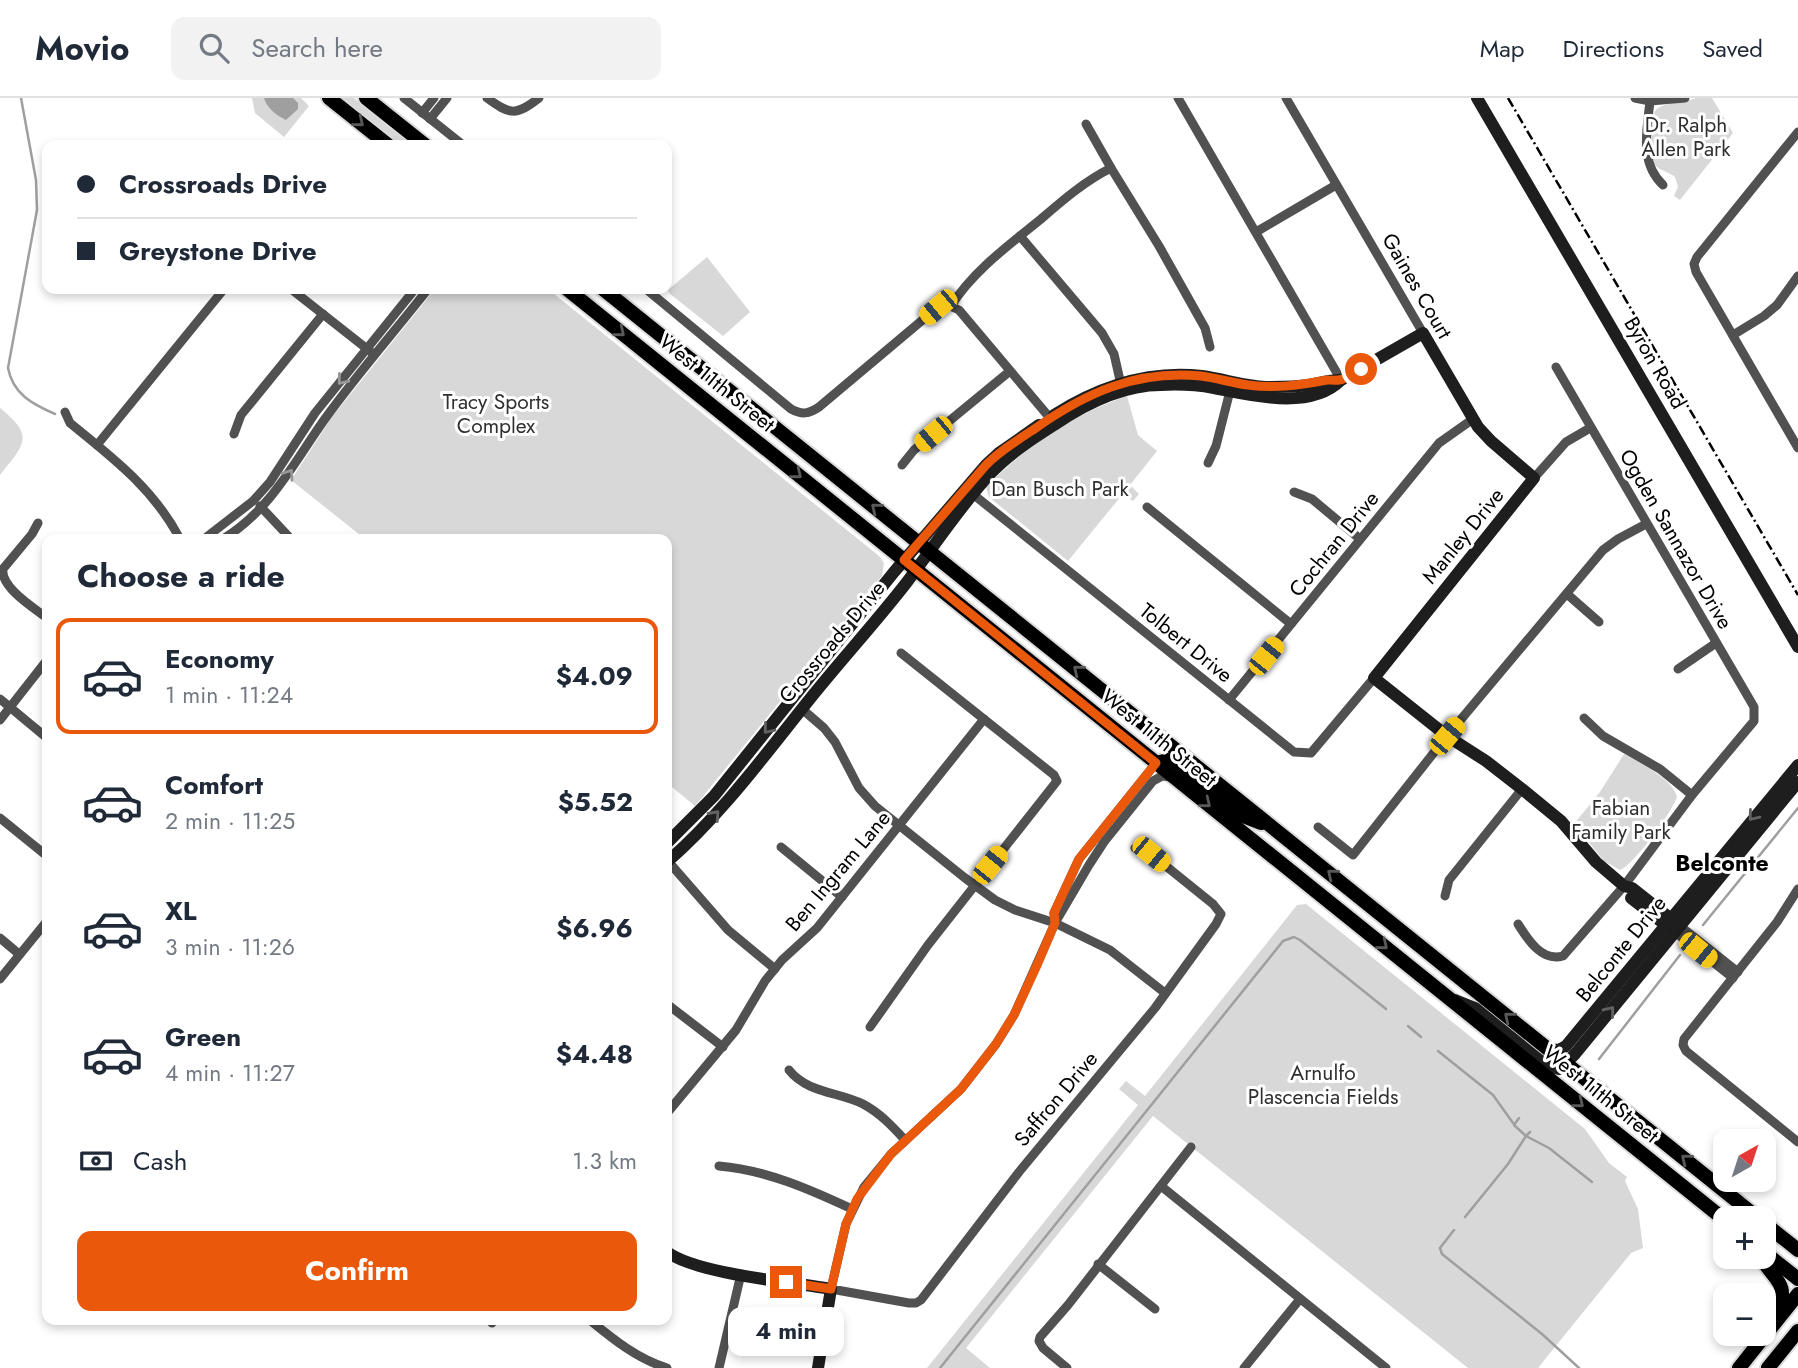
<!DOCTYPE html>
<html lang="en">
<head>
<meta charset="utf-8">
<style>
	body { margin:0; font-family:Jost,sans-serif; background:#f2f2f3; color:#1f2937; height:100vh; display:flex; flex-direction:column; font-size:26px; white-space:nowrap }
	* { box-sizing:border-box; margin:0 }
	p { font-size:23px; color:#747a83 }
	.icon { flex:none; width:38px; height:38px; fill:none; stroke:currentColor; stroke-width:2; stroke-linecap:round; stroke-linejoin:round }
	.map { position:relative; flex:1; overflow:hidden }
	.sheet { position:absolute; left:42px; top:436px; width:630px; height:791px; display:flex; flex-direction:column; background:#fff; border-radius:14px; box-shadow:0 4px 10px #0003 }
	.sheet>* { flex:none }
	.banner { position:absolute; left:42px; top:42px; width:630px; height:154px; border-radius:14px; box-shadow:0 4px 10px #0003; display:grid; align-content:center; height:154px; padding:0 35px; background:#fff }
	.needle { width:46px; rotate:39deg }
	.tools { position:absolute; left:1713px; top:1031px; display:grid; gap:14px }
	.tools a { display:grid; place-items:center; width:63px; height:63px; border-radius:14px; background:#fff; box-shadow:0 4px 10px #0003; font-size:35px }
	.end { position:absolute; width:32px; height:32px; margin:-16px; border:9px solid #ea580c; background:#fff; box-shadow:0 0 0 4px #fff }
	.from { border-radius:50% }
	.bubble { position:absolute; height:49px; border-radius:14px; background:#fff; box-shadow:0 4px 10px #0003; font-size:23px; font-weight:700; line-height:49px; text-align:center }
	.car { position:absolute; width:21px; height:42px; margin:-21px -10px; border-radius:9px; box-shadow:0 0 5px 2px #0007; background:linear-gradient(#f5c518 24%,#345 0 40%,#f5c518 0 76%,#345 0 86%,#f5c518 0) }
	.banner b { display:flex; align-items:center; gap:24px; height:66px; font-size:26px }
	.banner b+b { border-top:2px solid #e0e1e3 }
	.banner i { width:18px; height:18px; background:#1f2937 }
	ul { padding:0; list-style:none }
	li { display:flex; align-items:center; gap:21px; height:116px; margin:0 14px 10px; padding:0 21px; border:4px solid transparent; border-radius:14px }
	li div { flex:1 }
	li b { display:block; font-size:26px }
	li em { font-style:normal; font-weight:700 }
	li.active { border-color:#ea580c }
	li>.icon { width:63px; height:63px; stroke-width:1.5 }
	h2 { padding:0 35px; font-size:32px; line-height:84px }
	.pay { display:flex; align-items:center; gap:18px; height:77px; padding:0 35px; font-size:26px }
	.pay p { margin-inline-start:auto }
	.button { display:flex; gap:14px; margin-top:auto; padding:14px 35px }
	.button a { flex:1; height:80px; border-radius:14px; background:#ea580c; color:#fff; font-size:28px; font-weight:700; line-height:80px; text-align:center }
	header { display:flex; align-items:center; gap:42px; box-sizing:border-box; height:98px; padding:0 35px; background:#fff; border-bottom:2px solid #e0e1e3 }
	header strong { font-size:33px }
	nav { display:flex; gap:38px; margin-inline-start:auto; font-size:24px }
	.search { width:490px; height:63px; background:#f2f2f3; display:flex; align-items:center; gap:18px; box-sizing:border-box; padding:0 24px; border-radius:14px; color:#747a83; font-size:26px }
	.map>svg:first-child { display:block }
	.green { fill:#d8d8d8 }
	.water { fill:#9f9f9f }
	.lines { fill:none; stroke-linecap:round; stroke-linejoin:round }
	.stream { stroke:#9f9f9f; stroke-width:2.5 }
	.primary-casing { stroke:#dbdbdb; stroke-width:18 }
	.street { stroke:#515151; stroke-width:9 }
	.secondary { stroke:#1e1e1e; stroke-width:12 }
	.primary { stroke:#000; stroke-width:14 }
	.rail { stroke:#000; stroke-width:2.5; stroke-dasharray:10 3.5 2 3.5; stroke-linecap:butt }
	.oneway { stroke:#595959 }
	.oneway2 { stroke:#979797 }
	.oneway3 { stroke:#626262 }
	.route { stroke:#ea580c; stroke-width:9 }
	.labels { text-anchor:middle; dominant-baseline:central; stroke-width:6; stroke-linejoin:round; paint-order:stroke }
	.park-label { font-size:21px; fill:#2f2f2f; stroke:#fff }
	.street-label { font-size:21px; fill:#000; stroke:#fff }
	.neighbourhood-label { font-size:23px; font-weight:bold; fill:#000; stroke:#fff }
</style>
</head>
<body>
<header>
<strong>Movio</strong>
<div class="search"><svg class="icon" aria-label="search" viewBox="0 0 24 24"><circle cx="10" cy="10" r="6"/><path d="M15 15l6 6"/></svg>Search here</div>
<nav><a>Map</a><a>Directions</a><a>Saved</a></nav>
</header>
<div class="map">
<svg width="1798" height="1270" viewBox="0 0 1798 1270">
	<rect width="100%" height="100%" fill="#fff"/>
	<g class="green">
		<polygon points="252,0 301,0 309,8 284,39 255,15"/>
		<polygon points="339,0 354,0 412,47 398,47"/>
		<path d="M1696,0H1712L1733,35L1680,102L1674,98L1678,89L1675,79C1669,74 1661,73 1656,68C1648,59 1648,16 1658,10C1668,4 1685,5 1696,0Z"/>
		<polygon points="707,159 750,214 723,238 669,195 668,192"/>
		<polygon points="435,191 548,191 879,458 884,465 882,478 695,708 667,685 667,441 365,441 291,382 332,319"/>
		<path d="M1127,298L1138,337L1157,353L1130,387L1139,396L1133,403L1122,397L1068,463L989,399L986,389C1027,347 1072,317 1127,298Z"/>
		<path d="M0,310C35,338 25,346 0,377Z"/>
		<path d="M1624,656C1639,664 1674,682 1677,699C1672,714 1634,767 1620,772L1604,763L1574,726L1600,694Z"/>
		<polygon points="1306,806 1585,1031 1609,1065 1627,1079 1625,1083 1638,1111 1643,1150 1631,1155 1538,1270 1468,1270 1153,1018 966,1250 990,1270 927,1270 1138,1007 1119,991 1126,983 1145,998 1297,807"/>
	</g>
	<path class="water" d="M264,0H293L298,5V11L286,22C277,18 266,9 264,0Z"/>
	<g class="lines">
		<g class="stream">
			<path d="M21,0L36,82L37,112L8,270C13,296 32,306 55,316"/>
			<polyline points="1703,827 1798,710"/>
			<polyline points="1408,928 1421,939"/>
			<polyline points="1438,953 1493,997 1513,1025"/>
			<polyline points="1599,961 1680,857"/>
			<polyline points="1530,1034 1526,1038 1549,1050 1592,1084"/>
			<polyline points="1465,1119 1508,1066 1526,1038 1514,1027 1519,1020"/>
			<polyline points="1454,1132 1440,1150 1442,1156 1542,1236 1579,1270"/>
			<polyline points="940,1270 1283,843 1294,839 1300,842 1386,911"/>
		</g>
		<g class="primary-casing">
			<g id="primary">
				<polyline points="329,0 388,47"/>
				<polyline points="366,0 425,47"/>
				<polyline points="567,191 1726,1123"/>
				<polyline points="603,191 1758,1120"/>
				<polyline points="1156,665 1168,662 1177,664 1243,718 1261,725"/>
				<polyline points="1764,1125 1798,1152"/>
				<polyline points="1764,1154 1798,1181"/>
				<path d="M1760,1158C1773,1182 1791,1184 1777,1215"/>
				<polyline points="1739,1270 1798,1196"/>
				<polyline points="1768,1270 1798,1233"/>
			</g>
		</g>
		<g class="street">
			<polyline points="404,0 463,47"/>
			<path d="M487,0C510,17 516,18 539,0"/>
			<polyline points="1178,0 1341,282"/>
			<polyline points="1286,0 1423,235"/>
			<polyline points="1635,0 1650,3 1685,0"/>
			<path d="M1650,3C1647,33 1639,64 1663,87"/>
			<polyline points="422,15 434,0"/>
			<polyline points="430,21 447,0"/>
			<polyline points="1086,26 1111,70"/>
			<polyline points="1798,34 1697,159 1694,166 1696,174 1798,350"/>
			<polyline points="1256,134 1336,87"/>
			<polyline points="1020,138 1102,235 1114,256 1122,291"/>
			<polyline points="291,191 371,254"/>
			<path d="M646,191L791,311C802,317 809,316 819,309L938,209L948,207L959,212L1055,326"/>
			<path d="M951,208C973,173 1009,147 1041,121C1063,102 1085,83 1111,70L1159,148L1205,230L1210,249"/>
			<polyline points="1733,237 1764,218 1777,207 1798,178"/>
			<path d="M65,314L70,325C112,359 154,391 180,441"/>
			<polyline points="234,336 241,317 323,216"/>
			<polyline points="97,347 224,191"/>
			<polyline points="1208,365 1216,348 1231,289"/>
			<polyline points="902,367 914,352 1010,273"/>
			<polyline points="1534,380 1566,344 1590,330"/>
			<polyline points="969,393 1294,654 1311,655 1374,580"/>
			<polyline points="1294,394 1312,401 1360,441"/>
			<polyline points="260,408 291,441"/>
			<polyline points="1147,409 1291,526"/>
			<path d="M38,425L32,436L3,471C0,489 34,510 47,520"/>
			<polyline points="204,441 253,403 270,384 315,315 415,191"/>
			<path d="M223,441C272,411 295,362 327,318C359,274 395,233 428,191"/>
			<polyline points="1567,496 1599,524"/>
			<polyline points="1678,571 1716,545"/>
			<polyline points="0,601 47,640"/>
			<polyline points="1229,602 1439,345 1473,321"/>
			<polyline points="802,611 824,630 835,644 859,690 875,708 965,780 995,802 1015,812 1055,825 1110,852 1165,895"/>
			<polyline points="1584,620 1603,638 1660,671 1692,697"/>
			<polyline points="0,622 47,562"/>
			<polyline points="0,720 47,758"/>
			<polyline points="1318,729 1353,757 1447,638 1603,452 1618,441 1646,426"/>
			<polyline points="781,749 842,799"/>
			<polyline points="1135,750 1151,756 1213,806 1221,816 1216,826 1155,910 1019,1074 921,1202 916,1205 909,1205 831,1191 846,1126 864,1089 891,1056 961,991 996,946 1014,917 1055,825 1089,767 1104,744 1153,683 1162,678 1172,679"/>
			<polyline points="667,762 728,832 775,871"/>
			<polyline points="1798,791 1777,824 1684,941 1683,947 1686,953 1798,1044"/>
			<polyline points="1445,798 1449,782 1522,691"/>
			<polyline points="1055,825 1054,815 1079,761 1156,665"/>
			<path d="M1518,826C1528,842 1542,864 1563,858L1624,788L1692,697L1754,623V609L1556,269"/>
			<polyline points="1680,828 1738,874"/>
			<polyline points="1675,834 1733,880"/>
			<polyline points="0,840 19,856"/>
			<polyline points="0,881 47,823"/>
			<polyline points="667,906 723,949"/>
			<polyline points="870,929 928,847 1057,683 1054,677 901,555"/>
			<path d="M789,972C807,995 839,994 863,1006C880,1015 892,1028 905,1042"/>
			<polyline points="667,1015 736,932 765,883 782,862 817,830 984,621"/>
			<path d="M719,1068C766,1072 809,1091 852,1111"/>
			<polyline points="1161,1088 1386,1270"/>
			<polyline points="1098,1166 1155,1211"/>
			<path d="M591,1223C614,1242 638,1261 667,1270"/>
			<polyline points="492,1225 494,1222"/>
			<polyline points="719,1270 741,1176"/>
			<polyline points="1067,1270 1043,1250 1039,1243 1040,1239 1068,1207 1191,1049"/>
			<polyline points="1244,1270 1300,1201"/>
		</g>
		<g class="secondary">
			<polyline points="1477,0 1798,549"/>
			<path d="M1054,317C1098,289 1149,272 1202,278C1224,281 1244,288 1266,289C1280,289 1295,289 1309,287C1320,285 1329,282 1341,282"/>
			<polyline points="667,745 714,698 894,474 986,367 999,355 1039,327"/>
			<path d="M667,764C721,717 764,658 809,602C841,562 876,524 907,484C935,447 960,408 991,375C1009,356 1032,341 1054,327C1085,306 1123,287 1161,287C1179,286 1197,287 1214,290C1251,297 1310,313 1341,282L1423,235L1478,329L1491,343L1534,380L1374,580L1447,638L1486,663L1522,691L1561,723L1596,764L1624,788L1632,790L1680,828"/>
			<polyline points="1631,800 1672,832"/>
			<polyline points="1455,902 1475,910 1538,961 1548,968 1559,971 1575,956 1798,684"/>
			<polyline points="1549,951 1559,952 1566,948 1798,667"/>
			<path d="M667,1154C697,1176 791,1184 831,1191L818,1270"/>
		</g>
		<use href="#primary" class="primary"/>
		<polyline class="rail" points="1508,0 1798,497"/>
	</g>
	<defs><path id="oneway-chevron" d="M-2-3.5L2.5 0L-2 3.5" fill="none" stroke-width="1.6" stroke-linecap="round" stroke-linejoin="round" transform="scale(1.75)"/></defs>
	<g class="oneway">
		<use href="#oneway-chevron" transform="translate(359 24) rotate(39)"/>
		<use href="#oneway-chevron" transform="translate(620 234) rotate(39)"/>
		<use href="#oneway-chevron" transform="translate(797 376) rotate(39)"/>
		<use href="#oneway-chevron" transform="translate(876 410) rotate(-141)"/>
		<use href="#oneway-chevron" transform="translate(1078 572) rotate(-141)"/>
		<use href="#oneway-chevron" transform="translate(1206 705) rotate(39)"/>
		<use href="#oneway-chevron" transform="translate(1332 776) rotate(-141)"/>
		<use href="#oneway-chevron" transform="translate(1383 847) rotate(39)"/>
		<use href="#oneway-chevron" transform="translate(1509 919) rotate(-141)"/>
		<use href="#oneway-chevron" transform="translate(1579 1005) rotate(39)"/>
		<use href="#oneway-chevron" transform="translate(1686 1061) rotate(-141)"/>
	</g>
	<g class="oneway2">
		<use href="#oneway-chevron" transform="translate(342 282) rotate(129)"/>
		<use href="#oneway-chevron" transform="translate(289 376) rotate(-55)"/>
	</g>
	<g class="oneway3">
		<use href="#oneway-chevron" transform="translate(768 631) rotate(129)"/>
		<use href="#oneway-chevron" transform="translate(715 717) rotate(-48)"/>
		<use href="#oneway-chevron" transform="translate(1753 718) rotate(129)"/>
		<use href="#oneway-chevron" transform="translate(1610 913) rotate(-51)"/>
	</g>
	<g class="lines">
		<path class="route" d="M786,1184L831,1191L846,1126L857,1101L891,1056L961,991L996,946L1014,917L1038,865L1055,825L1054,815L1079,761L1156,665L904,462L986,367C1000,353 1016,343 1033,332C1085,295 1135,272 1201,278C1217,280 1232,285 1248,287C1276,291 1300,287 1327,282C1332,282 1338,283 1343,281C1349,279 1355,274 1361,271"/>
	</g>
	<g class="labels">
		<g class="park-label">
			<text x="1686" y="27">Dr. Ralph<tspan x="1686" dy="24">Allen Park</tspan></text>
			<text x="496" y="304">Tracy Sports<tspan x="496" dy="24">Complex</tspan></text>
			<text x="1060" y="391">Dan Busch Park</text>
			<text x="1621" y="710">Fabian<tspan x="1621" dy="24">Family Park</tspan></text>
			<text x="1323" y="975">Arnulfo<tspan x="1323" dy="24">Plascencia Fields</tspan></text>
		</g>
		<g class="street-label">
			<text transform="translate(1417 188) rotate(60)">Gaines Court</text>
			<text transform="translate(1655 265) rotate(60)">Byron Road</text>
			<text transform="translate(717 285) rotate(39)">West 11th Street</text>
			<text transform="translate(1463 438) rotate(-51)">Manley Drive</text>
			<text transform="translate(1676 441) rotate(60)">Ogden Sannazor Drive</text>
			<text transform="translate(1334 446) rotate(-51)">Cochran Drive</text>
			<text transform="translate(832 544) rotate(-50)">Crossroads Drive</text>
			<text transform="translate(1186 545) rotate(39)">Tolbert Drive</text>
			<text transform="translate(1159 640) rotate(39)">West 11th Street</text>
			<text transform="translate(838 773) rotate(-50)">Ben Ingram Lane</text>
			<text transform="translate(1621 851) rotate(-51)">Belconte Drive</text>
			<text transform="translate(1601 996) rotate(39)">West 11th Street</text>
			<text transform="translate(1056 1001) rotate(-50)">Saffron Drive</text>
		</g>
		<g class="neighbourhood-label">
			<text x="1722" y="765">Belconte</text>
		</g>
	</g>
</svg>
<div class="tools">
<a><svg class="needle" viewBox="-14 -14 28 28"><path d="M0-13l5 13h-10z" fill="#e53935"/><path d="M0 13l5-13h-10z" fill="#747a83"/></svg></a>
<a>+</a>
<a>−</a>
</div>
<i class="end from" style="left:1361px;top:271px"></i>
<i class="end" style="left:786px;top:1184px"></i>
<div class="bubble" style="left:728px;top:1209px;width:116px">4 min</div>
<i class="car" style="left:938px;top:209px;rotate:230deg"></i>
<i class="car" style="left:933px;top:336px;rotate:230deg"></i>
<i class="car" style="left:1266px;top:558px;rotate:39deg"></i>
<i class="car" style="left:1447px;top:638px;rotate:40deg"></i>
<i class="car" style="left:1151px;top:756px;rotate:129deg"></i>
<i class="car" style="left:990px;top:767px;rotate:39deg"></i>
<i class="car" style="left:1698px;top:852px;rotate:129deg"></i>
<div class="banner">
<b><i class="from"></i>Crossroads Drive</b>
<b><i></i>Greystone Drive</b>
</div>
<section class="sheet">
<h2>Choose a ride</h2>
<ul>
<li class="active"><svg class="icon" aria-label="car" viewBox="0 0 24 24"><path d="M5 17H2v-5l4-1 3-4h7l3 4 3 1v5h-3M9 17h6M6 11h13"/><circle cx="7" cy="17" r="2"/><circle cx="17" cy="17" r="2"/></svg><div><b>Economy</b><p>1 min · 11:24</p></div><em>$4.09</em></li>
<li><svg class="icon" aria-label="car" viewBox="0 0 24 24"><path d="M5 17H2v-5l4-1 3-4h7l3 4 3 1v5h-3M9 17h6M6 11h13"/><circle cx="7" cy="17" r="2"/><circle cx="17" cy="17" r="2"/></svg><div><b>Comfort</b><p>2 min · 11:25</p></div><em>$5.52</em></li>
<li><svg class="icon" aria-label="car" viewBox="0 0 24 24"><path d="M5 17H2v-5l4-1 3-4h7l3 4 3 1v5h-3M9 17h6M6 11h13"/><circle cx="7" cy="17" r="2"/><circle cx="17" cy="17" r="2"/></svg><div><b>XL</b><p>3 min · 11:26</p></div><em>$6.96</em></li>
<li><svg class="icon" aria-label="car" viewBox="0 0 24 24"><path d="M5 17H2v-5l4-1 3-4h7l3 4 3 1v5h-3M9 17h6M6 11h13"/><circle cx="7" cy="17" r="2"/><circle cx="17" cy="17" r="2"/></svg><div><b>Green</b><p>4 min · 11:27</p></div><em>$4.48</em></li>
</ul>
<div class="pay"><svg class="icon" aria-label="cash" viewBox="0 0 24 24"><path d="M3 7h18v10H3z"/><circle cx="12" cy="12" r="2"/></svg>Cash<p>1.3 km</p></div>
<div class="button"><a>Confirm</a></div>
</section>
</div>
</body>
</html>
